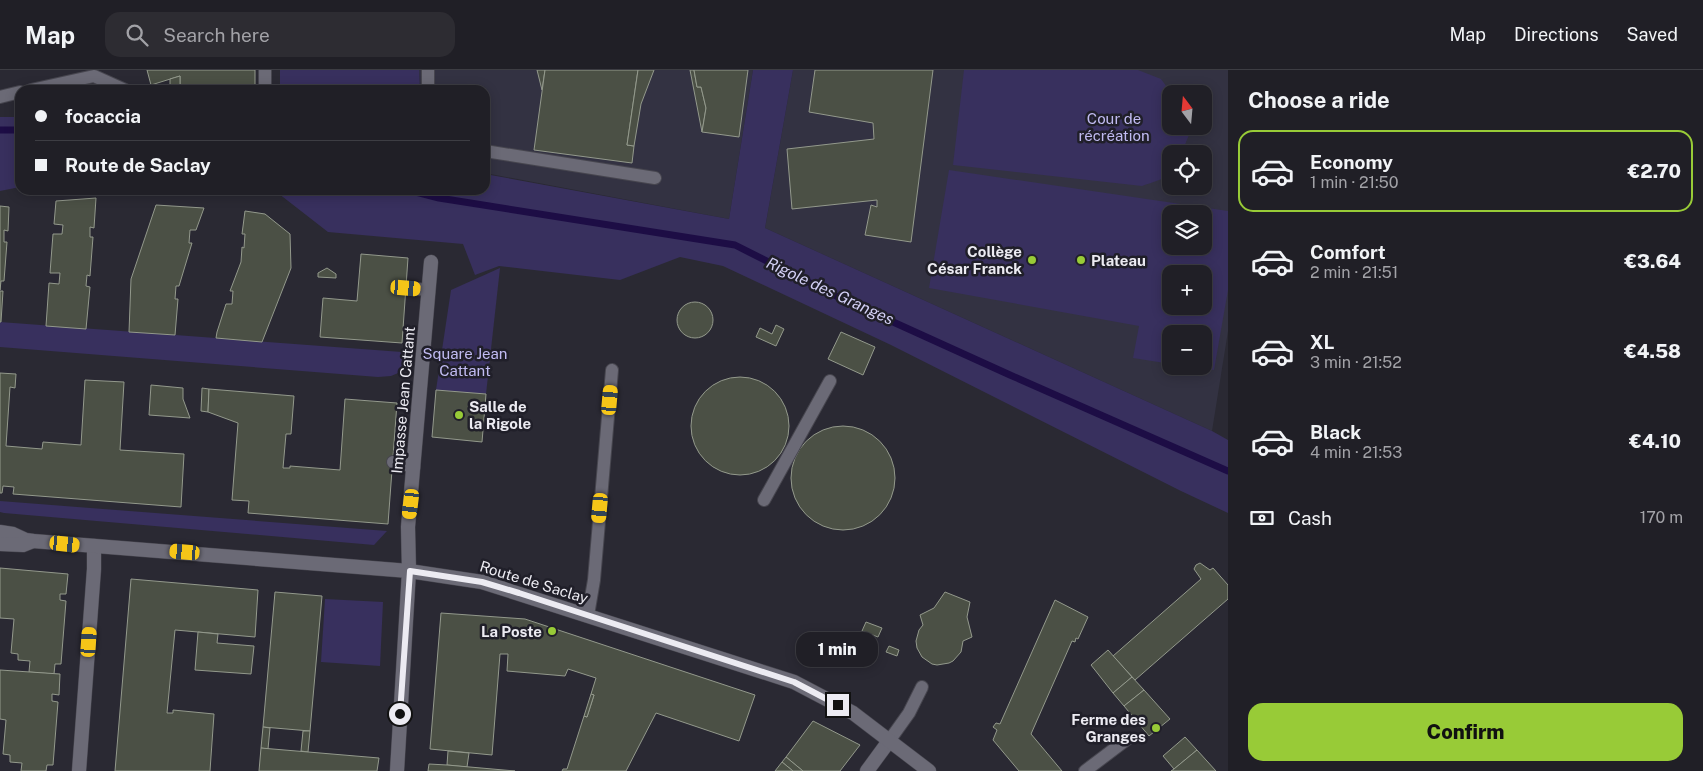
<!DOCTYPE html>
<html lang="en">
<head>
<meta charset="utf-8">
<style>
	body { margin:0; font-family:"Public Sans",sans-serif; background:#2d2c32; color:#f1f3f6; height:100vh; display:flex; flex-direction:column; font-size:19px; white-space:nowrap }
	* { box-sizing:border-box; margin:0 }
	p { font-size:16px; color:#a2a2a7 }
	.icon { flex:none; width:28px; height:28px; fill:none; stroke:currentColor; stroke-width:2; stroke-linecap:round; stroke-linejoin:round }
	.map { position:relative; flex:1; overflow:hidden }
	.details { display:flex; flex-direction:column; background:#201f26; width:475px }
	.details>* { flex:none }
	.hud { position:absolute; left:15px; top:15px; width:475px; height:110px; border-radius:15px; box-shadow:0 2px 12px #0003,0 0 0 1px #3d3d43; display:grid; align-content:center; height:110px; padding:0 20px; background:#201f26 }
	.needle { width:32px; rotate:344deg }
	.fabs { position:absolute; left:1162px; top:15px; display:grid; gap:10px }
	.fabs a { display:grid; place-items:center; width:50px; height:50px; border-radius:10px; background:#201f26; box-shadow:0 2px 12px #0003,0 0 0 1px #3d3d43; font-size:25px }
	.end { position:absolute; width:22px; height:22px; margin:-11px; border:6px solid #ecebf2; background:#111; box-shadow:0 0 0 2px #111 }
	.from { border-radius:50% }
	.bubble { position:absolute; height:35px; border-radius:15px; background:#201f26; box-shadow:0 2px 12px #0003,0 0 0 1px #3d3d43; font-size:16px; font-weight:800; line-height:35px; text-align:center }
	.car { position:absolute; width:15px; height:30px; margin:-15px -8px; border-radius:6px; box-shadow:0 0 4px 1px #0007; background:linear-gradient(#f5c518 24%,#345 0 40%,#f5c518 0 76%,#345 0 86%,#f5c518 0) }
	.hud b { display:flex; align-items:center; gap:18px; height:48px; font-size:19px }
	.hud b+b { border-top:1px solid #3d3d43 }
	.hud i { width:12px; height:12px; background:#f1f3f6 }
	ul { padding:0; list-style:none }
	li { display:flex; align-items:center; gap:15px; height:82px; margin:0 10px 8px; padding:0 10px; border:2px solid transparent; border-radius:15px }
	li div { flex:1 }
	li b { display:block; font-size:19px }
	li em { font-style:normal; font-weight:800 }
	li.active { border-color:#98cb37 }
	li>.icon { width:45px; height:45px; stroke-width:1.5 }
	h2 { padding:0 20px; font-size:22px; line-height:60px }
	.pay { display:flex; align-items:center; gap:12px; height:55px; padding:0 20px; font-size:19px }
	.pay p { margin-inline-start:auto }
	.action { display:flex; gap:10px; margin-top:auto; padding:10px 20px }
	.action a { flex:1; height:58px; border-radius:15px; background:#98cb37; color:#111; font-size:20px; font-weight:800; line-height:58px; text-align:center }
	header { display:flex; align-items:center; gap:30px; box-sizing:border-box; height:70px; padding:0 25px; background:#201f26; border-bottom:1px solid #3d3d43 }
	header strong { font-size:24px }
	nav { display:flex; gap:28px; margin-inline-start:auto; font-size:18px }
	.search { width:350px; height:45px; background:#2d2c32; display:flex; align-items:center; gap:12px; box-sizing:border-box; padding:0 18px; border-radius:15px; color:#a2a2a7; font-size:19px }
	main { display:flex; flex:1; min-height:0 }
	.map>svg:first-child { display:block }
	.built { fill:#333242; fill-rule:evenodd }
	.green { fill:#38305e; fill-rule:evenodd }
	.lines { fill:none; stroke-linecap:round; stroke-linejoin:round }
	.stream { stroke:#1d0d45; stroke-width:7 }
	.building { fill:#4b5045; stroke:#93998c }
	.service-casing { stroke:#47464f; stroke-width:14 }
	.minor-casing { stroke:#47464f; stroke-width:15 }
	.secondary-casing { stroke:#47464f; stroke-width:15 }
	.service { stroke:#6b6a76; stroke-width:12 }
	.minor { stroke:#6b6a76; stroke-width:14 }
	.secondary { stroke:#6b6a76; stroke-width:14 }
	.route { stroke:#ecebf2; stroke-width:6 }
	.poi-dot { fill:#98cb37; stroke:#201f29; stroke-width:2 }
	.labels { text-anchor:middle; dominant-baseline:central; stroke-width:5; stroke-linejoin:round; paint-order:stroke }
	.park-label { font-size:15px; fill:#c1bbf2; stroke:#201f29 }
	.poi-label { font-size:15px; font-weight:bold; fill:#ecebf2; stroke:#201f29; text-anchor:end }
	.street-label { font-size:15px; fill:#ecebf2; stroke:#201f29 }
	.water-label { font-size:16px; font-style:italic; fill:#d2cff4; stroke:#201f29 }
</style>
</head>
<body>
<header>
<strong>Map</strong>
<div class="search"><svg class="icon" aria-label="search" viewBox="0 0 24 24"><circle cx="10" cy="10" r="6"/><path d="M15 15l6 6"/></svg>Search here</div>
<nav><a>Map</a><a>Directions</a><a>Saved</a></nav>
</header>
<main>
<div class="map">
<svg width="1228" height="701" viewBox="0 0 1228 701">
	<rect width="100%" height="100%" fill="#2a2933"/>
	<g class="built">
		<polygon points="419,0 753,0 729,149 485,103 485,20 420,20"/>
		<path d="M793,0H1228V261L1212,361L765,158ZM1171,24H1204V56H1171ZM1171,84H1204V116H1171ZM1171,144H1204V176H1171ZM1171,204H1204V236H1171ZM1171,264H1204V296H1171Z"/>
	</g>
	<g class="green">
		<polygon points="280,0 419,0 420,20 280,20"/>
		<polygon points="753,0 793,0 765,158 1212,361 1228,370 1228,443 1181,421 891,275 723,196 680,187 620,210 499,196 475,205 463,174 328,162 274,120 485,120 485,104 729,149"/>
		<path d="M964,0H1138L1161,9L1172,24L1171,56H1179V61L1189,65L1181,84H1171C1171,110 1164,108 1142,116L953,95Z"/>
		<polygon points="0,47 20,47 20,117 0,121"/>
		<path d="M949,100L1228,141V220L1214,300L1189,296H1204V264H1171V294L1133,288L1139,256L929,218ZM1171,144H1204V176H1171ZM1171,204H1204V236H1171Z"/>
		<polygon points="500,198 486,324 436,320 451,220"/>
		<polygon points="0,252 402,282 403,301 391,306 378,307 0,277"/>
		<polygon points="0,431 387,461 374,475 4,443 0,442"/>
		<polygon points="325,529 383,532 380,596 321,592"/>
	</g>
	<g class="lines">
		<g class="stream">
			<polyline points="0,60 20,60"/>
			<polyline points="408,120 439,128 735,175 838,227 1010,305 1228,401"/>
		</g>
	</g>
	<g class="building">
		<polygon points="147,0 255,0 255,15 180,15 180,6 151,15"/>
		<polygon points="537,0 545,0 542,20"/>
		<polygon points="545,0 638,0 627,75 634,76 632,93 534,80"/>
		<polygon points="638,0 654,0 641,34 634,76 627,75"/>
		<polygon points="690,0 694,0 697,17 701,17 706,38 702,62"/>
		<polygon points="694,0 748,0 739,67 702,62 706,38 701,17 697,17"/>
		<polygon points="815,0 933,0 911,172 865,165 871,135 877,137 877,130 792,139 787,79 874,69 873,53 809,42"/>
		<polygon points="180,6 180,15 170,15 170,9"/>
		<polygon points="96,128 94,158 90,157 90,167 93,167 90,206 87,205 86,216 90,217 86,259 46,256 49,213 59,214 60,203 50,203 53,164 62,164 63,155 54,154 56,131"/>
		<polygon points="156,135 204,138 196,160 190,160 189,173 192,173 179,216 176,216 175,229 178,229 175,265 129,262 131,209"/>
		<polygon points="0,136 9,137 8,161 4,160 4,172 7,172 4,211 1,211 0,220"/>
		<polygon points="245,141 265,144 290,164 291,198 262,272 216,268 217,262 226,234 232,234 233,221 230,221 241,192 242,177 244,178 245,164 242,164"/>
		<polygon points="361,184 408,188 402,273 320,267 323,228 357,231"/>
		<polygon points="327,198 336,204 336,208 318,207 318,203"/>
		<polygon points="0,221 3,221 1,252 0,252"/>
		<circle cx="695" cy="250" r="18"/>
		<polygon points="776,255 784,259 776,276 756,267 760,258 772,264"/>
		<polygon points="841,262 875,277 863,305 828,289"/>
		<polygon points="0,303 16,304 15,318 10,317 6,376 42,379 43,372 81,375 85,310 124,312 120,380 184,384 181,437 13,424 14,417 3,416 2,423 0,423"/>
		<circle cx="740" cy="356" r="49"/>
		<polygon points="151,315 183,318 183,329 190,348 149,345"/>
		<polygon points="202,318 209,319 208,342 201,341"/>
		<polygon points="209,319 294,326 291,364 286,364 283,398 290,398 290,396 340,400 345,329 397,333 388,454 248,443 249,431 232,430 238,353 208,342"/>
		<polygon points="436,320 486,324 482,372 432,367"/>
		<circle cx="843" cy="408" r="52"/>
		<polygon points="1200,493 1210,500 1213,498 1228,515 1228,529 1135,610 1113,586 1201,509 1194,499 1196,495"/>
		<polygon points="0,498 68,504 66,524 60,524 60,530 66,531 61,594 55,594 54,604 29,602 30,591 18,590 18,584 11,583 14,549 0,548"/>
		<polygon points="131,509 258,520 255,567 175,560 167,643 173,643 173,640 214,644 210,701 115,701"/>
		<polygon points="275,522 322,526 310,661 263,657"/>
		<polygon points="945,522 970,532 967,547 972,567 963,571 961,582 953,591 949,593 937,595 932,594 922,587 917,578 916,571 919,560 923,555 920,545 934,538"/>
		<polygon points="1055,530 1088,547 1078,569 1076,568 1075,572 1072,571 1031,664 1062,701 1019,701 993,670 997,660 993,657 996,653 1000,654"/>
		<polygon points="441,543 525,549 755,625 739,671 656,643 626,701 562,701 563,699 567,699 584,646 587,647 594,625 591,624 596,608 568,599 565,606 507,601 508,584 500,584 492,685 430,679"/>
		<polygon points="866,552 882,558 878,567 862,561"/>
		<polygon points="198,562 218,564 217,573 254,576 251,604 195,600"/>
		<polygon points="889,576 899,580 897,586 886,582"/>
		<polygon points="1108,580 1132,607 1113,623 1091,595"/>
		<polygon points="0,600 60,604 59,625 52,624 52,631 58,632 53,695 47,695 46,701 21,701 22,693 10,692 10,685 3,684 6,650 0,649"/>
		<polygon points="1132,607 1144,620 1124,636 1113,623"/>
		<polygon points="1144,620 1170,649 1149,666 1124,636"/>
		<polygon points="591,624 594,625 587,647 584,646"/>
		<polygon points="813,651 860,675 840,701 803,701 786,687"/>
		<polygon points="263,657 270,658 268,679 261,678"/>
		<polygon points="303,661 310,661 308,682 301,681"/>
		<polygon points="1185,667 1197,680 1174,699 1163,686"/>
		<polygon points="261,678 379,688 377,701 259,701"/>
		<polygon points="1197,680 1216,701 1171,701 1174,699"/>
		<polygon points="448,681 469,683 467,697 447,695"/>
		<polygon points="786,687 803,701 793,701 782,692"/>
		<polygon points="782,692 793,701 775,701"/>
		<polygon points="429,694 447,695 515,701 428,701"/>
	</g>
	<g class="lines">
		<g class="service-casing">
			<g id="service">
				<polyline points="265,0 265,20"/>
				<polyline points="428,0 428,20"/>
				<polyline points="31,20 94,6 125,20"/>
				<polyline points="0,27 20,22"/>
				<polyline points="485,81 655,108"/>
				<polyline points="406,218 429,220"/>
				<polyline points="393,392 414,397"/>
				<polyline points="764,430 830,311"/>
				<polyline points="588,545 594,510 612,300"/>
				<polyline points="889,671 909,643 922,617"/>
				<polyline points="1085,701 1126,670"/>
			</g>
		</g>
		<g class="minor-casing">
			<g id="minor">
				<polyline points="79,701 94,499 94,476"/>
				<polyline points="397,701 409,501 408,457 431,192"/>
				<polyline points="867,701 889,671"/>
			</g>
		</g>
		<g class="secondary-casing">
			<g id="secondary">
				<polyline points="0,462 13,464 26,470 33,471 409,501 482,512 794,612 853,643 929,701"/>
				<polyline points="0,474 23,475 33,471"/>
			</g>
		</g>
		<use href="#service" class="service"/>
		<use href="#minor" class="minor"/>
		<use href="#secondary" class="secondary"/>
	</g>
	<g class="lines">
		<polyline class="route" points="400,644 410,501 482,512 519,523 794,612 838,635"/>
	</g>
	<g class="poi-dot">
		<circle cx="1032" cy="190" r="5"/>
		<circle cx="1081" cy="190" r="5"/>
		<circle cx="459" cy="345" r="5"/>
		<circle cx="552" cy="561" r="5"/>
		<circle cx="1156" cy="658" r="5"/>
	</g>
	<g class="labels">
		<g class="park-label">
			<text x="1114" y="48">Cour de<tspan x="1114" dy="17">récréation</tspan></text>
			<text x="465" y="283">Square Jean<tspan x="465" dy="17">Cattant</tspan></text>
		</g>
		<g class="poi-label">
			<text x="1022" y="181">Collège<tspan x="1022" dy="17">César Franck</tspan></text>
			<text x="1091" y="190" text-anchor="start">Plateau</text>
			<text x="469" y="336" text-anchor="start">Salle de<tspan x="469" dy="17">la Rigole</tspan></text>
			<text x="542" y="561">La Poste</text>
			<text x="1146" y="649">Ferme des<tspan x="1146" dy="17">Granges</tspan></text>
		</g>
		<g class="street-label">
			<text transform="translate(403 330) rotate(-85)">Impasse Jean Cattant</text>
			<text transform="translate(534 512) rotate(17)">Route de Saclay</text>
		</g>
		<g class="water-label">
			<text transform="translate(830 221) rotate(25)">Rigole des Granges</text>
		</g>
	</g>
</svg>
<div class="fabs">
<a><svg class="needle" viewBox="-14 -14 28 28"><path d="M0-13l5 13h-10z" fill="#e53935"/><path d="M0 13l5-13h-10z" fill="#a2a2a7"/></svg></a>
<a><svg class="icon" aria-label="locate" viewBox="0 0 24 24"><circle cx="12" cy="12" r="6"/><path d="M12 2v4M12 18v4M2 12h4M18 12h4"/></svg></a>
<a><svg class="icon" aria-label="layers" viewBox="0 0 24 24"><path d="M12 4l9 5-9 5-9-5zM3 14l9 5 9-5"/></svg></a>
<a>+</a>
<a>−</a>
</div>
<i class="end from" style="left:400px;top:644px"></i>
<i class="end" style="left:838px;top:635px"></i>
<div class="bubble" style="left:796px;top:562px;width:82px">1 min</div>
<i class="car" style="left:406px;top:218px;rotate:95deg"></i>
<i class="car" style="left:610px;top:330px;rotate:5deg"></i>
<i class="car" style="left:411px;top:434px;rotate:187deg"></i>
<i class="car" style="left:600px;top:438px;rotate:185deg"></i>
<i class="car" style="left:65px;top:474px;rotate:96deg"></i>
<i class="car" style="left:185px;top:482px;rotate:275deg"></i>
<i class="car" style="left:89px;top:572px;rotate:4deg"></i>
<div class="hud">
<b><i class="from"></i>focaccia</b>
<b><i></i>Route de Saclay</b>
</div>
</div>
<section class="details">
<h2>Choose a ride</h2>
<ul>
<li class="active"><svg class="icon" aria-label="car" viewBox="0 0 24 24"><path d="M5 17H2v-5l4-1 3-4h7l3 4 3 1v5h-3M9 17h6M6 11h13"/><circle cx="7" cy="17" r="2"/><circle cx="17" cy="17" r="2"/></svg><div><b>Economy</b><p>1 min · 21:50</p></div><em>€2.70</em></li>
<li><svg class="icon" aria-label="car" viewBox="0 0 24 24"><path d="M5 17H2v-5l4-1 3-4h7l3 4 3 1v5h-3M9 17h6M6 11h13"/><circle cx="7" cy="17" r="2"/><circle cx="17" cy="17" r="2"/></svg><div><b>Comfort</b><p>2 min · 21:51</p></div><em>€3.64</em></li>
<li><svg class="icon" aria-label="car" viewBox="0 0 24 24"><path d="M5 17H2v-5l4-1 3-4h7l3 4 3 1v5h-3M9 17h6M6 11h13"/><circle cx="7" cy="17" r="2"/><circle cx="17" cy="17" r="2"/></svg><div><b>XL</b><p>3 min · 21:52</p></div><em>€4.58</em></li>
<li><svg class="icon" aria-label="car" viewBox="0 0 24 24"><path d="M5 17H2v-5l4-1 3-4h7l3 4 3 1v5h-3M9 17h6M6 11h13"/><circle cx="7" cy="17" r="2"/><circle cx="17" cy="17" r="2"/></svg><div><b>Black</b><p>4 min · 21:53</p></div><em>€4.10</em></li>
</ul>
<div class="pay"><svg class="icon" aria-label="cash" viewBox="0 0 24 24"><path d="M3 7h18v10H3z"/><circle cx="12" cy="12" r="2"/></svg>Cash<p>170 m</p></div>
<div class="action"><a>Confirm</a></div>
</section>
</main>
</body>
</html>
